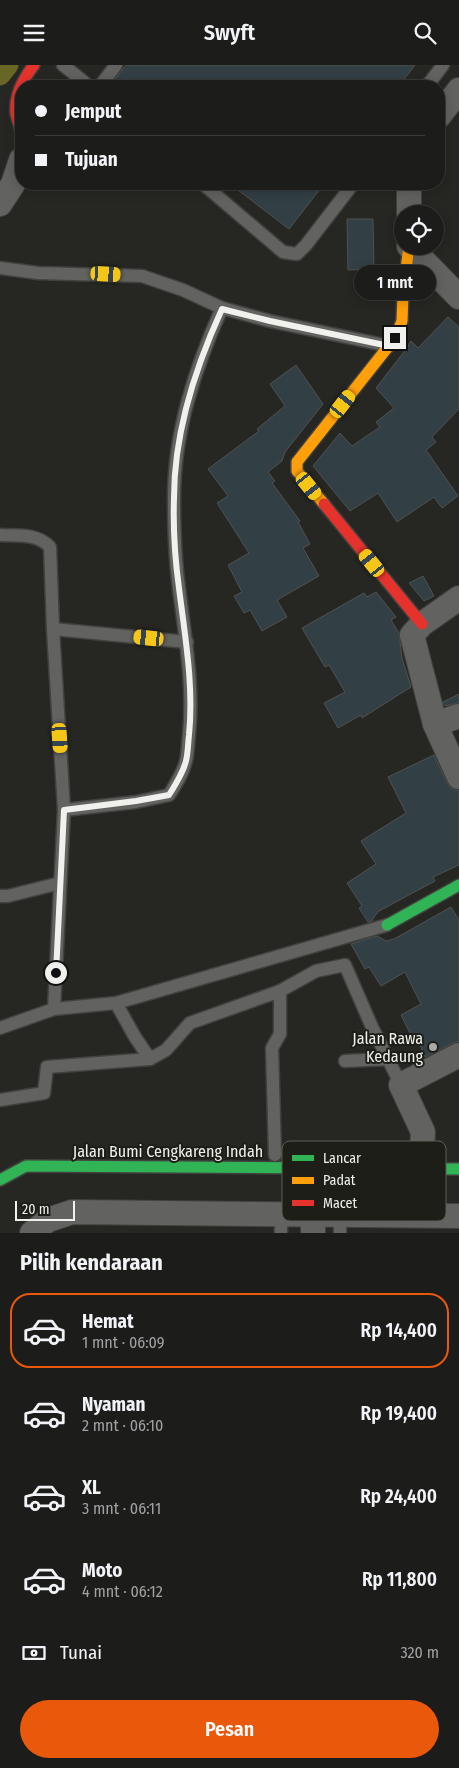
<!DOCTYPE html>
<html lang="id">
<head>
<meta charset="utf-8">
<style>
	body { margin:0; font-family:"Fira Sans Condensed",sans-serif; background:#252523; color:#f1f3f6; height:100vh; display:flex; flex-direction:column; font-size:19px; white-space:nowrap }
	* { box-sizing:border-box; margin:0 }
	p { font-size:16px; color:#a0a1a2 }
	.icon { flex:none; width:28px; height:28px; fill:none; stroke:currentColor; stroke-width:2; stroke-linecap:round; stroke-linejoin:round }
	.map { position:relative; height:1168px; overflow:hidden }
	.panel { display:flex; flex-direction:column; background:#1c1c1a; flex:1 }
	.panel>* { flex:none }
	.banner { position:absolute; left:15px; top:15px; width:430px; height:110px; border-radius:20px; box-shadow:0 2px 12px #0003,0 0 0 1px #3a3a39; display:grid; align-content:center; height:110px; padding:0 20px; background:#1c1c1a }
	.tools { position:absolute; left:394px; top:140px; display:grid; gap:10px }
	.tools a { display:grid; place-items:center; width:50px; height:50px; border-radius:50%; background:#1c1c1a; box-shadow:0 2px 12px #0003,0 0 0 1px #3a3a39; font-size:25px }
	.scale { position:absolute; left:15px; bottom:12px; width:60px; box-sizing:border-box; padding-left:5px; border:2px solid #f0f1ec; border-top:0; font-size:14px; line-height:18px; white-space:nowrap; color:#f0f1ec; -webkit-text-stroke:4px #1d1e18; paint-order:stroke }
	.end { position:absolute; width:22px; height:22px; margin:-11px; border:6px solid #f0f1ec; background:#111; box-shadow:0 0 0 2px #111 }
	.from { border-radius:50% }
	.bubble { position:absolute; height:35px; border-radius:18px; background:#1c1c1a; box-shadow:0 2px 12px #0003,0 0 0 1px #3a3a39; font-size:16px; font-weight:600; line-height:35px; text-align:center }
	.car { position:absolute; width:15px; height:30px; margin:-15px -8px; border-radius:6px; box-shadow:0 0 4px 1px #0007; background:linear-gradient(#f5c518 24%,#345 0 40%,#f5c518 0 76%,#345 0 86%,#f5c518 0) }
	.banner b { display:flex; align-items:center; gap:18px; height:48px; font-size:19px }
	.banner b+b { border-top:1px solid #3a3a39 }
	.banner i { width:12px; height:12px; background:#f1f3f6 }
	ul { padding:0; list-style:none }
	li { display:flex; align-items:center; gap:15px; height:75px; margin:0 10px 8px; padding:0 10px; border:2px solid transparent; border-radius:20px }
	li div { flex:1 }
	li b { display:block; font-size:19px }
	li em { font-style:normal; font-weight:600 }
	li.current { border-color:#ea580c }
	li>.icon { width:45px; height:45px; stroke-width:1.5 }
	h2 { padding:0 20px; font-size:22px; line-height:60px }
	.pay { display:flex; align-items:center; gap:12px; height:55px; padding:0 20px; font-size:19px }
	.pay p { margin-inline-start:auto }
	.action { display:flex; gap:10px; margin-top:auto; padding:10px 20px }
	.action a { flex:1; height:58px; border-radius:30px; background:#ea580c; color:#fff; font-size:20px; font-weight:600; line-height:58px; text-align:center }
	header { display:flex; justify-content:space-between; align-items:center; height:65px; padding:0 20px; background:#1c1c1a; font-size:22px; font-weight:600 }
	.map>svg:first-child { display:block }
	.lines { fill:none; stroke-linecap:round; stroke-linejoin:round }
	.canal { stroke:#686624; stroke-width:21 }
	.building { fill:#323f45; stroke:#515251 }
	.lane-casing { stroke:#41423f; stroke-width:15 }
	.street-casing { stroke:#41423f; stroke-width:26 }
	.fast-casing { stroke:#41423f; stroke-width:14 }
	.slow-casing { stroke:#41423f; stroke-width:14 }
	.jam-casing { stroke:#41423f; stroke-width:14 }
	.lane { stroke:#626361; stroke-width:12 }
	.street { stroke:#626361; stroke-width:24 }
	.fast { stroke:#30b455; stroke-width:11 }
	.slow { stroke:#ff9f0a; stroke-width:11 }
	.jam { stroke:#e5322d; stroke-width:11 }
	.route { stroke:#f0f1ec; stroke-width:6 }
	.poi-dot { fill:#a9aaa5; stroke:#1d1e18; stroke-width:2 }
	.labels { text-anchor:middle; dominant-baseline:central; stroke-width:4; stroke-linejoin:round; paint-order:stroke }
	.poi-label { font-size:16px; fill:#f0f1ec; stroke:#1d1e18; text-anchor:end }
	.street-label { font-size:16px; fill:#f0f1ec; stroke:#1d1e18 }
	.key { fill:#1d1e18; stroke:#5c5d58; stroke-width:1 }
	.key-label { font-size:14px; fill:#f0f1ec }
</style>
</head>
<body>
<header><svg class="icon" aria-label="menu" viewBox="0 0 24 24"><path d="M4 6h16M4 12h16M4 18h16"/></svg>Swyft<svg class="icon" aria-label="search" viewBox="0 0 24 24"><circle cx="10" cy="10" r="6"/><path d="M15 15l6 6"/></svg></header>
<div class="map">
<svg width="459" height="1168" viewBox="0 0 459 1168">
	<rect width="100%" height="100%" fill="#262622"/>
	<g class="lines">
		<polyline class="canal" points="0,10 8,0"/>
	</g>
	<g class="building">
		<polygon points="126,0 415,0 399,21 110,21"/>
		<polygon points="230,119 324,119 289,164"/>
		<polygon points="347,154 373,154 374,204 348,205"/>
		<polygon points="448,252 459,262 459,344 432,372 436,377 426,385 458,431 442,443 434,432 397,457 378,428 350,446 313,401 340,368 352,381 380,362 376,357 394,343 376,323 407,283 411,276 418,283"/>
		<polygon points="296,300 323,339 285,387 282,396 268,407 275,416 272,418 300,456 298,457 310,479 303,483 319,511 277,535 287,552 262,566 250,545 244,548 234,531 242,527 228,500 249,488 217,438 228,431 208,404 259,366 257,364 285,341 270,319"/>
		<polygon points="423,511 434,531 424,536 409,518"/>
		<polygon points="376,527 396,552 391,555 399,568 402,593 411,622 362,653 361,650 338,663 324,638 345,627 329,600 325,602 302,563 364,528 367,532"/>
		<polygon points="459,629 459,638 445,641 443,637"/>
		<polygon points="434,690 447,718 451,723 459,726 459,800 433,812 435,816 379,846 374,852 372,856 368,857 359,843 362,841 347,818 376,799 361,776 406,748 388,712"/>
		<polygon points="451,842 459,855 459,976 453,978 425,992 416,970 412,972 401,950 421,939 405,907 381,921 369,902 365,904 351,879 377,871 386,876 394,874"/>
	</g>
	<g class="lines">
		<g class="lane-casing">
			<g id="lane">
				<polyline points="63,0 89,21"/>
				<polyline points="100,21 116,0"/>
				<polyline points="427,21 443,0"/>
				<polyline points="203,119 283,187 297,189 306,180 353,119"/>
				<polyline points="0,203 38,208 142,211 183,225 222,243 270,256 389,281"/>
				<path d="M0,470C18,471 37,468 50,482L53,564L64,745L54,944"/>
				<polyline points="53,564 187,577"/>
				<path d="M64,745L136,737L169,730C176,719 183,708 186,696C188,688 188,678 189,670C194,621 185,572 179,523C175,494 174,462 174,433C174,367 195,303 222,243"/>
				<polyline points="0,831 8,831 60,818"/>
				<polyline points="116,938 387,860"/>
				<polyline points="0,963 54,944 116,938 135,972 150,994"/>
				<polyline points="345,996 389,994"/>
				<polyline points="0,1035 44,1028 47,1002 150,994 166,985 190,958 280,926 316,906 345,900 372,962 401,1020"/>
				<polyline points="275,1090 272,983 280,969 280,926"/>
				<polyline points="281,1168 281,1149"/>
				<polyline points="340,1168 340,1150"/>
			</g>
		</g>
		<g class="street-casing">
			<g id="street">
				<polyline points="439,51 459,25"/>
				<polyline points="0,139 13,119 21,95"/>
				<polyline points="409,149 409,119"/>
				<polyline points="409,181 459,232"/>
				<polyline points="459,533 422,559 412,570 435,659 459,712"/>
				<polyline points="435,659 459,651"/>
				<polyline points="313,1103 313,1168"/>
				<polyline points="418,1104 422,1085 423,1067 401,1020 459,990"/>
				<polyline points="32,1168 48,1155 72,1147 459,1151"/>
			</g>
		</g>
		<g class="fast-casing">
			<g id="fast">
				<polyline points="387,860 459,820"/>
				<polyline points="0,1115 26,1101 459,1104"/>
			</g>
		</g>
		<g class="slow-casing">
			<polyline id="slow" points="324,439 297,406 297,397 395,273 402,256 403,228 409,181"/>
		</g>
		<g class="jam-casing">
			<g id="jam">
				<path d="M21,67C20,61 17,54 16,48C14,30 24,13 34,0"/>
				<polyline points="324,439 422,559"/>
			</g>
		</g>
		<use href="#lane" class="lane"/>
		<use href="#street" class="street"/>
		<use href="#fast" class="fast"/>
		<use href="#slow" class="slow"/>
		<use href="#jam" class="jam"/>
	</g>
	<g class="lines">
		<path class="route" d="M56,908L64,745L136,736L169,730C176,719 183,708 186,696C188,688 188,678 189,670C194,621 185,572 179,523C175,494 173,462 174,433C174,367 195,303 222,244L270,256L389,281L395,273"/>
	</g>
	<circle class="poi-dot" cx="433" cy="982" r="5"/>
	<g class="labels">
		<g class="poi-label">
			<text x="423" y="973">Jalan Rawa<tspan x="423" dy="18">Kedaung</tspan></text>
		</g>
		<g class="street-label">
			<text x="168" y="1086">Jalan Bumi Cengkareng Indah</text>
		</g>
	</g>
	<rect x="282" y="1076" width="164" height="80" rx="8" class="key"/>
	<rect x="292" y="1090" width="22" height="6" fill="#30b455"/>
	<rect x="292" y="1112" width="22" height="7" fill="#ff9f0a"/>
	<rect x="292" y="1135" width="22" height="6" fill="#e5322d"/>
	<g class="key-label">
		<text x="323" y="1098">Lancar</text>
		<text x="323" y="1120">Padat</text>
		<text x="323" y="1143">Macet</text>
	</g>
</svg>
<div class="tools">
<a><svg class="icon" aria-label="locate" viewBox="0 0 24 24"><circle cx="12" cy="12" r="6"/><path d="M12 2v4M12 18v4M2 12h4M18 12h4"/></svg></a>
</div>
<div class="scale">20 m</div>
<i class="end from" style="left:56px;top:908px"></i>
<i class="end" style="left:395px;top:273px"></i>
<div class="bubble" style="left:354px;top:200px;width:82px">1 mnt</div>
<i class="car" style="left:106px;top:209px;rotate:93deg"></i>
<i class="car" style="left:343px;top:339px;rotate:38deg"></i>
<i class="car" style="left:309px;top:421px;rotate:141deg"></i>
<i class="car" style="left:372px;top:498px;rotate:321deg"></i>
<i class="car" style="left:149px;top:573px;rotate:276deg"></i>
<i class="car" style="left:60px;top:673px;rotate:176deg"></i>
<div class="banner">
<b><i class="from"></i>Jemput</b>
<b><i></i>Tujuan</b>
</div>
</div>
<section class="panel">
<h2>Pilih kendaraan</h2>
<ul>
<li class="current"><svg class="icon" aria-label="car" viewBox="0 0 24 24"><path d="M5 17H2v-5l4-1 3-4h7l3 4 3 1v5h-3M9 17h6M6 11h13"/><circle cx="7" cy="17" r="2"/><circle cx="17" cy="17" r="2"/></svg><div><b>Hemat</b><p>1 mnt · 06:09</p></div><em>Rp 14,400</em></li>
<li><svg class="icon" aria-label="car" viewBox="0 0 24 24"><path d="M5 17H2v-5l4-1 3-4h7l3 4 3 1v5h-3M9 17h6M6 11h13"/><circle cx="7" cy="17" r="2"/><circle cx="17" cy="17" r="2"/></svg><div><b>Nyaman</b><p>2 mnt · 06:10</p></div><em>Rp 19,400</em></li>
<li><svg class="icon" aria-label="car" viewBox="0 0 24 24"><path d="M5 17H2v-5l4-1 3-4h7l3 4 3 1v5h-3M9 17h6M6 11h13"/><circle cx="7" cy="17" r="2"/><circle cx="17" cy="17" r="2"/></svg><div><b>XL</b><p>3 mnt · 06:11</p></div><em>Rp 24,400</em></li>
<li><svg class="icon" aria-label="car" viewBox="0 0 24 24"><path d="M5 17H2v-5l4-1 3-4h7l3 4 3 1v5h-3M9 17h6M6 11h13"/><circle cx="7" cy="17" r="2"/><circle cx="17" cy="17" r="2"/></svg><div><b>Moto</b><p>4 mnt · 06:12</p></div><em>Rp 11,800</em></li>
</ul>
<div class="pay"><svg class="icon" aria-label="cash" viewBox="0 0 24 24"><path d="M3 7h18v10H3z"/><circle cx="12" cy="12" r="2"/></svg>Tunai<p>320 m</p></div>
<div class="action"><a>Pesan</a></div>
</section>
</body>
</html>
